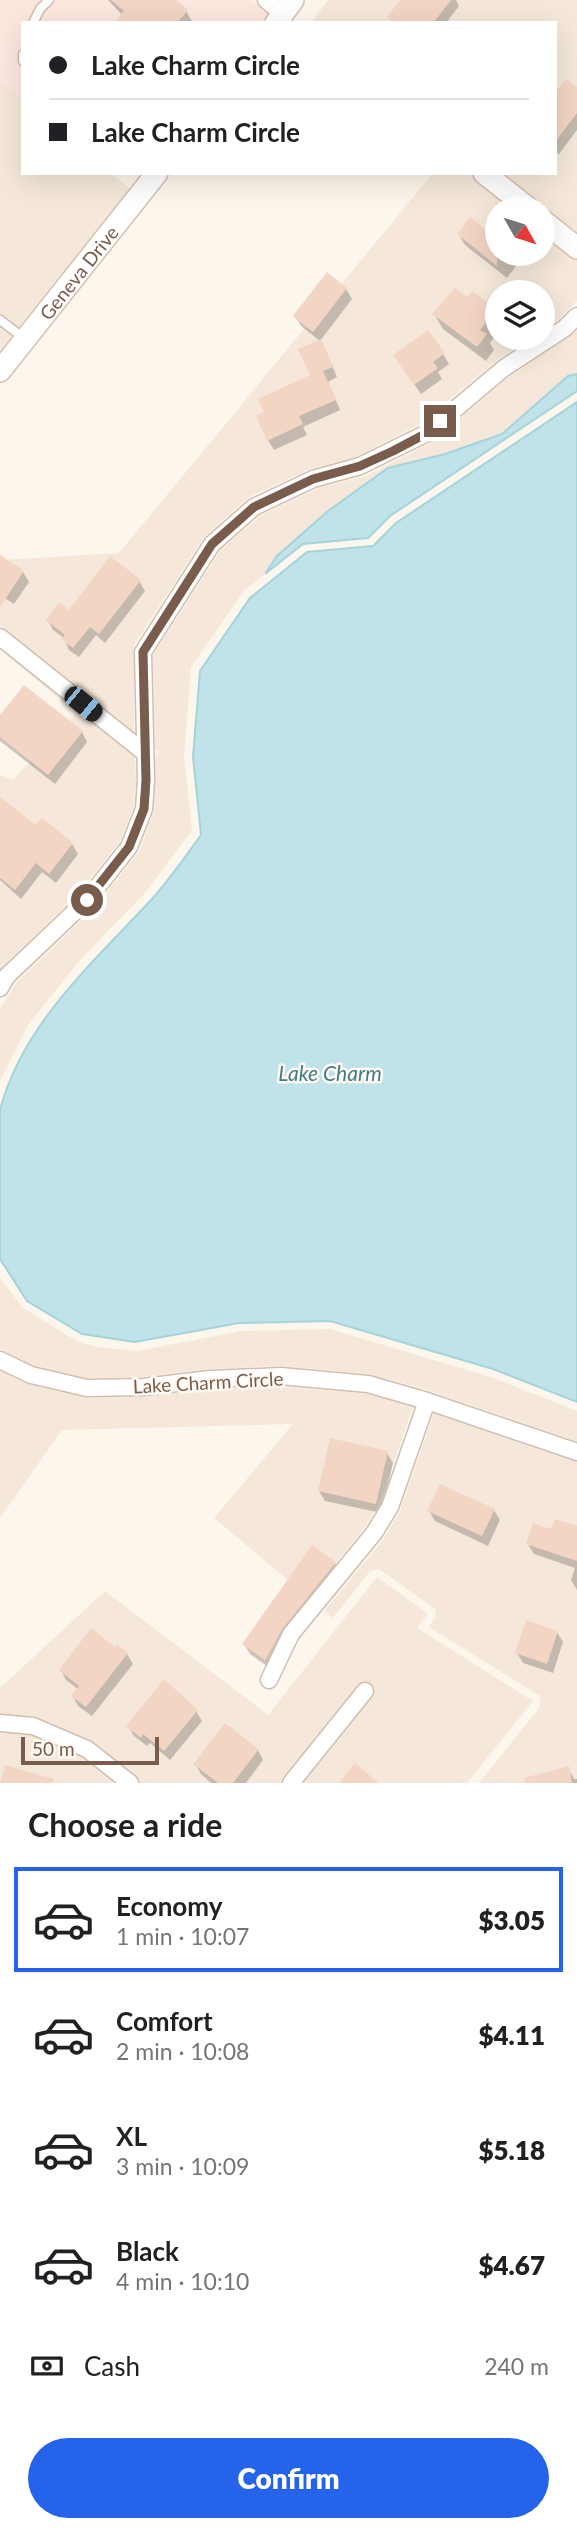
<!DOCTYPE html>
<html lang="en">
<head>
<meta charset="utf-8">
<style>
	body { margin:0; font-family:Lato,sans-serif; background:#f2f2f2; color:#202124; height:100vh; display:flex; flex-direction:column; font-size:26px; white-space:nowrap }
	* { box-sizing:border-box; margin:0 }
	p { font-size:23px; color:#757577 }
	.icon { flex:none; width:38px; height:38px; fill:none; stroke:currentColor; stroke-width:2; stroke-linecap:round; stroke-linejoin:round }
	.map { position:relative; height:1783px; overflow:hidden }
	.panel { display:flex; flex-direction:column; background:#fff; flex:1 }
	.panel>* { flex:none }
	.top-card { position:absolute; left:21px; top:21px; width:536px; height:154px; border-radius:0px; box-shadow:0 7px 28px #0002; display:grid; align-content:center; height:154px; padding:0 28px; background:#fff }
	.needle { width:46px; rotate:129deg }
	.controls { position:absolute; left:485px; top:196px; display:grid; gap:14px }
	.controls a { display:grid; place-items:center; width:70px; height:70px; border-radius:50%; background:#fff; box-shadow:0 7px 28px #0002; font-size:35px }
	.scale { position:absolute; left:21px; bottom:18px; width:138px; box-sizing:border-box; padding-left:7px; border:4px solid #7a5c4d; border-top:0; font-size:19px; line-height:24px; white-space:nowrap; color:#7a5c4d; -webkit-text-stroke:5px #fffaf3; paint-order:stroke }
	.end { position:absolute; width:32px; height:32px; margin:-16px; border:9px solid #7a5c4d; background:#fff; box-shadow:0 0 0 4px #fff }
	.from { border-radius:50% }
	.car { position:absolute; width:21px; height:42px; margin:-21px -10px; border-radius:9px; box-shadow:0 0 5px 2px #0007; background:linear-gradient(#222 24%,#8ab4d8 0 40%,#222 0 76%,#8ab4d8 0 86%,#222 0) }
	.top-card b { display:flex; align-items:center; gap:24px; height:66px; font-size:26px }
	.top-card b+b { border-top:2px solid #e0e0e0 }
	.top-card i { width:18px; height:18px; background:#202124 }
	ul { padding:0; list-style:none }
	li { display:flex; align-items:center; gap:21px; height:105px; margin:0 14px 10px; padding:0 14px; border:4px solid transparent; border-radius:0px }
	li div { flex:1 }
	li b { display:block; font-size:26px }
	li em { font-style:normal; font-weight:800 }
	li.on { border-color:#2563eb }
	li>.icon { width:63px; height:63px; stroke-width:1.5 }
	h2 { padding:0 28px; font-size:32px; line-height:84px }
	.pay { display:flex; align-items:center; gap:18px; height:77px; padding:0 28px; font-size:26px }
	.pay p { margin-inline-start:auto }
	.action { display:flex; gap:14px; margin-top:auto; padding:14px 28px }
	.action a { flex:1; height:80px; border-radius:42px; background:#2563eb; color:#fff; font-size:28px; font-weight:800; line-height:80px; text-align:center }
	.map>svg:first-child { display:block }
	.residential { fill:#f5e8da }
	.commercial { fill:#fde8e0 }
	.water { fill:#bfe3e8; stroke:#a5d3da; stroke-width:2 }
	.shadow { fill:#0003 }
	.building { fill:#f3d5c3 }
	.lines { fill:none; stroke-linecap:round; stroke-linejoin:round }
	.lane-casing { stroke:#d1beb0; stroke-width:11 }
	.street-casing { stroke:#d1beb0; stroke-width:19 }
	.secondary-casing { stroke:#d6c0b0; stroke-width:24 }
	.lane { stroke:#fff; stroke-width:8 }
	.street { stroke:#fff; stroke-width:16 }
	.secondary { stroke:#fff; stroke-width:21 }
	.route { stroke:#7a5c4d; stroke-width:9 }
	.labels { text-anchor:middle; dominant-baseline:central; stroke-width:5; stroke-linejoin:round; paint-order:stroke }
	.street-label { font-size:19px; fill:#7a5c4d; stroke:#fffaf3 }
	.water-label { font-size:21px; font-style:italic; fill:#437c86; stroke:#fffaf3 }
</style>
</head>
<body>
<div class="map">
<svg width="577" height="1783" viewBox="0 0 577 1783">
	<rect width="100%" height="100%" fill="#fdf6ec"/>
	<g class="residential">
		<polygon points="328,0 577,0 577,235 499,173 555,173 555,23 311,23"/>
		<polygon points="0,81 23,100 23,173 111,173 130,189 0,354"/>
		<polygon points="433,173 469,173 513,208 497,208 497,254 542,254 543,232 577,260 577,301 558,320 543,330 542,292 497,292 497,338 531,338 497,360 420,424 356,457 308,470 249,497 205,536 134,645 134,732 0,625 0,560 119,553"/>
		<polygon points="577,331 577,374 568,376 502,434 445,454 388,468 328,511 277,556 265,574 244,591 191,667 184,757 192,830 144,894 80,960 28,1025 0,1081 0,1009 16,983 95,907 139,852 154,811 155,757 159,752 155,749 153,655 220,551 261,515 318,488 366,476 432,442 510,376"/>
		<polygon points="0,649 135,757 136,779 134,806 120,841 79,893 0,969 0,775 13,780 76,713"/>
		<polygon points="0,1278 23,1308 78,1342 97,1347 137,1351 241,1331 330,1329 491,1377 577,1411 577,1442 421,1388 368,1374 279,1366 208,1369 141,1377 87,1378 33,1366 0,1349"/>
		<polygon points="0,1370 30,1385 89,1398 146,1396 212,1389 282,1386 368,1394 413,1407 380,1502 365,1527 308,1597 214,1518 293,1424 62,1430 0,1518"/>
		<polygon points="434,1413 577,1462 577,1783 479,1783 540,1707 540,1696 429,1627 436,1617 435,1609 379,1569 370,1571 333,1618 324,1611 383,1540 399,1513"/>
		<polygon points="377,1577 428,1614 417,1628 533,1701 467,1783 0,1783 0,1688 105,1591 268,1715"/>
	</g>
	<polygon class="commercial" points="0,0 251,0 269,14 262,23 23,23 23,100 0,81"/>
	<g class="water">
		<polygon points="577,374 577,391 390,516 368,538 303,544 265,574 277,556 328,511 388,468 445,454 502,434 568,376"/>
		<path d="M577,402V1402L493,1369L330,1321L239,1323L135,1342L82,1334L27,1301L0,1259V1110C23,1023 93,963 152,899C170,879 185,857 201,835L193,757L200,671L250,598L307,552L373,546L396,523Z"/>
	</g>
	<g class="shadow">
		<polygon points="108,0 173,0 186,11 193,23 116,23 122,15"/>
		<polygon points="403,0 456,0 459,6 446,23 393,23 390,17"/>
		<polygon points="555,88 559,91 577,89 577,130 559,154 555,152"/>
		<polygon points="459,235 497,241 497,254 512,254 518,263 507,278 465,245"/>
		<polygon points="346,289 352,299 320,341 301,326 295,316"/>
		<polygon points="467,299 495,310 497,314 497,333 490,343 494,350 486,361 443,329 434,314"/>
		<polygon points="326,351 337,377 328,382 340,410 303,427 307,435 274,450 268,440 312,376"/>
		<polygon points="443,354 449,364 438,372 442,379 421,394 401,365"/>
		<polygon points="0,557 23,572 29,582 14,604 0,595"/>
		<polygon points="139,581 145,591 105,643 96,635 79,657 69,650 64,638 53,630 48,620"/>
		<polygon points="0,718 82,732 87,742 55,784 0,741"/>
		<polygon points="0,799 37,828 72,844 78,854 56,883 42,872 21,899 0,880"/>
		<polygon points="387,1453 393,1463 382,1513 325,1501 319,1491"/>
		<polygon points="494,1510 500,1520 488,1546 435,1521 429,1511"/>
		<polygon points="577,1528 577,1590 571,1580 575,1568 534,1554 528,1544 552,1531"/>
		<polygon points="335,1563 341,1573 271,1669 250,1654 244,1644"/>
		<polygon points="557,1632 563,1642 553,1673 523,1663 517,1653"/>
		<polygon points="115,1649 127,1654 133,1664 92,1716 78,1706 73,1696 78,1689 66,1680 61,1670"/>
		<polygon points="196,1711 202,1721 170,1760 150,1743 147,1746 134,1736 128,1726"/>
		<polygon points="258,1750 263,1760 246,1783 211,1783 201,1774 195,1764"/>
		<polygon points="568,1768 574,1779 577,1779 577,1783 542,1783"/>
	</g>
	<g class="building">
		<polygon points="111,0 176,0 188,10 177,23 114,23 124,11"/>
		<polygon points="400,0 451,0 433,23 395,23 387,17"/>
		<polygon points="566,79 577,87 577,113 555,142 555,94"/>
		<polygon points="470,217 497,239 497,266 457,234"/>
		<polygon points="327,272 347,288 313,332 293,316"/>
		<polygon points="455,288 467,297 472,291 496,309 480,330 487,334 477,347 432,314"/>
		<polygon points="428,330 445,353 433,362 438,368 414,385 393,355"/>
		<polygon points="321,339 333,367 323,371 336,400 299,416 303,424 267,441 256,416 264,412 258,399 310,375 298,349"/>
		<polygon points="0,555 24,571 0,607"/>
		<polygon points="110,556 141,580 99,634 90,627 73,648 61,639 65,635 46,620 59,602 69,610"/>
		<polygon points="24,685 83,731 48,775 0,737 0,715"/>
		<polygon points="0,797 36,825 42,818 73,843 49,874 36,863 15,890 0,878"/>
		<polygon points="330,1438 388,1451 376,1504 318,1491"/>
		<polygon points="440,1484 495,1509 482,1536 427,1511"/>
		<polygon points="555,1519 577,1526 577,1561 526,1544 533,1523 551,1529"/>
		<polygon points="312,1545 336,1562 283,1628 265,1660 242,1644"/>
		<polygon points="526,1620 558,1631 547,1664 515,1653"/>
		<polygon points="91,1628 115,1647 117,1644 128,1653 86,1707 71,1696 79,1686 59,1670"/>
		<polygon points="164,1679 198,1710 164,1751 143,1734 141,1738 126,1726"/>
		<polygon points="225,1723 259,1749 233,1783 218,1783 193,1764"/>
		<polygon points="355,1763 379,1783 339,1783"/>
		<polygon points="5,1765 54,1779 53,1783 0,1783"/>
		<polygon points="569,1766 572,1783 525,1783 524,1778"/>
	</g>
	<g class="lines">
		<g class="lane-casing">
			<g id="lane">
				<polyline points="33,23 40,9 49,0"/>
				<polyline points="23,54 23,61"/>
				<polyline points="0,320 25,339"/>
			</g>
		</g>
		<g class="street-casing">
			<g id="street">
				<polyline points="266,0 283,14"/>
				<polyline points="0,637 145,753"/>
				<polyline points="0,988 7,976 87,900 129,847 144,809 146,780 143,652 212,544 254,507 313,479 360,466 427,433 504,368 565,328 577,316"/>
				<polyline points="0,1360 31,1375 87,1388 143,1387 210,1379 281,1376 368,1384 427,1401 577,1452"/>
				<polyline points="269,1680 291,1634 374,1533 390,1507 427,1401"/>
				<polyline points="0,1723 33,1726 87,1749 130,1783"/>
				<polyline points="291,1783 365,1691"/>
			</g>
		</g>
		<g class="secondary-casing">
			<g id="secondary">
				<polyline points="276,23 293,0"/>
				<polyline points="484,173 528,208"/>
				<polyline points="542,220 577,248"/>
				<path id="s1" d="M0,371L157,173"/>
			</g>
		</g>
		<use href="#lane" class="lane"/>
		<use href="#street" class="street"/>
		<use href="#secondary" class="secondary"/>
	</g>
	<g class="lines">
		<polyline class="route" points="87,900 129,847 144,809 146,780 143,652 212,544 254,507 313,479 360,466 393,451 427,433 440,421"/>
	</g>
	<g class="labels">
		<g class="street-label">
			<text stroke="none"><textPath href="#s1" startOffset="126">Geneva Drive</textPath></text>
			<text transform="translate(208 1382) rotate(-3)">Lake Charm Circle</text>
		</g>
		<g class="water-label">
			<text x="330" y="1072">Lake Charm</text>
		</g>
	</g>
</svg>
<div class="controls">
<a><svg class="needle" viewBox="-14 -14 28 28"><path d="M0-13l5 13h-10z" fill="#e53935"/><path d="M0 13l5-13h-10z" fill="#757577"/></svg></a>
<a><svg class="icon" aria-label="layers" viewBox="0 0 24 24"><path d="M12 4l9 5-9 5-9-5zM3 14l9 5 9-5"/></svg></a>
</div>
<div class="scale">50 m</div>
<i class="end from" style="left:87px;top:900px"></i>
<i class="end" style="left:440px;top:421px"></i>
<i class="car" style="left:83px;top:704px;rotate:129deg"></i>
<div class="top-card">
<b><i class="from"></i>Lake Charm Circle</b>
<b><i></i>Lake Charm Circle</b>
</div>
</div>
<section class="panel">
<h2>Choose a ride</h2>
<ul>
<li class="on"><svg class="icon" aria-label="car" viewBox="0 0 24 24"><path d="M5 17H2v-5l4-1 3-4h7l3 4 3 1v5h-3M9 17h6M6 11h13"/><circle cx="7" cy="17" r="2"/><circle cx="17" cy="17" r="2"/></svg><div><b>Economy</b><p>1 min · 10:07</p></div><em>$3.05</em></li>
<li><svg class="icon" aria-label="car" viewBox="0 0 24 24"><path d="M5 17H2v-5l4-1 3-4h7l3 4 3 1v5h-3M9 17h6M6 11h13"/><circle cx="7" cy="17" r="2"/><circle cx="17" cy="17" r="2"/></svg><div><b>Comfort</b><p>2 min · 10:08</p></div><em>$4.11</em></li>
<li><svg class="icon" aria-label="car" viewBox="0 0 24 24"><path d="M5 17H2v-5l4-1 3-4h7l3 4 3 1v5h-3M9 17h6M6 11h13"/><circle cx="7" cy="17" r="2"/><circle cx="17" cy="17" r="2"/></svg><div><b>XL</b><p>3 min · 10:09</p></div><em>$5.18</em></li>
<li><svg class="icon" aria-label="car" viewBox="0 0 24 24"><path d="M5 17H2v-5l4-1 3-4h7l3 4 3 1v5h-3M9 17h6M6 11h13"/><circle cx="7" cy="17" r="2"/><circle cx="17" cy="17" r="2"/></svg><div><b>Black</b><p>4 min · 10:10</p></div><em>$4.67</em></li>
</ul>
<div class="pay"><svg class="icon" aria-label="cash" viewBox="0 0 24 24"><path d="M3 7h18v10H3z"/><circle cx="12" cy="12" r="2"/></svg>Cash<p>240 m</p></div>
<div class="action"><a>Confirm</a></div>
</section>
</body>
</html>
